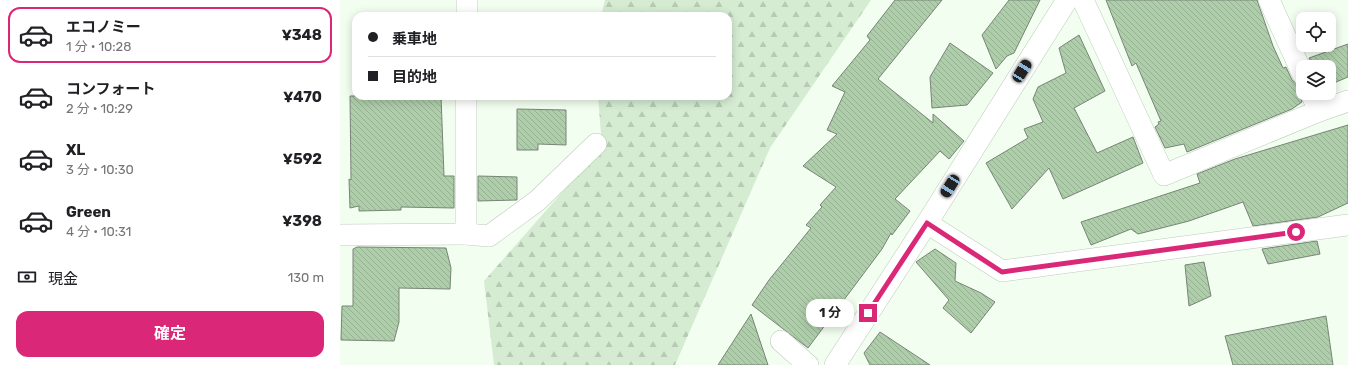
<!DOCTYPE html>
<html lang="ja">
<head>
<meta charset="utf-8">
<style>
	body { margin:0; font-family:Rubik,"Noto Sans JP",sans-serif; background:#f2f2f2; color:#202124; height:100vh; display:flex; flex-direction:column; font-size:15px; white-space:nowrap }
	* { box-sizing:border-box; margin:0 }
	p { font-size:13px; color:#757577 }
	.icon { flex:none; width:22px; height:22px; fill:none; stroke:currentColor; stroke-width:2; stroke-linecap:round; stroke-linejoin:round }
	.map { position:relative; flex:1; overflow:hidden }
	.sheet { display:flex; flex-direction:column; background:#fff; width:340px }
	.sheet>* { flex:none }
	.top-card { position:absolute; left:12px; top:12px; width:380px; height:88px; border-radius:12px; box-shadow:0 2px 10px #0003; display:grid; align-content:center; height:88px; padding:0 16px; background:#fff }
	.fabs { position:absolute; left:956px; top:12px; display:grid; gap:8px }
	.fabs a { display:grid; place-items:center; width:40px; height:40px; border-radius:8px; background:#fff; box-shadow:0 2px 10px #0003; font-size:20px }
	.end { position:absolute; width:18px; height:18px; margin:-9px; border:5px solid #db2777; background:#fff; box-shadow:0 0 0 2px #fff }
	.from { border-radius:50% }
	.bubble { position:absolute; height:28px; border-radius:12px; background:#fff; box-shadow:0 2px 10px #0003; font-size:13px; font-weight:700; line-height:28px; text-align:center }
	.car { position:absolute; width:12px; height:24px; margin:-12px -6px; border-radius:5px; box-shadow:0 0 3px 1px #0007; background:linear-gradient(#222 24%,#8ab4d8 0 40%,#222 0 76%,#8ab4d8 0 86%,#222 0) }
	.top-card b { display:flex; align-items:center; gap:14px; height:38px; font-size:15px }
	.top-card b+b { border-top:1px solid #e0e0e0 }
	.top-card i { width:10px; height:10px; background:#202124 }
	ul { padding:7px 0 0; list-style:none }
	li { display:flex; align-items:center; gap:12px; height:56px; margin:0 8px 6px; padding:0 8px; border:2px solid transparent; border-radius:12px }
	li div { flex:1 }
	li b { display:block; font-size:15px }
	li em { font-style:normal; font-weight:700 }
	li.selected { border-color:#db2777 }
	li>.icon { width:36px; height:36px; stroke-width:1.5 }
	.pay { display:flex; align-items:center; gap:10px; height:44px; padding:0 16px; font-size:15px }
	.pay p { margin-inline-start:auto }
	.primary-button { display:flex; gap:8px; margin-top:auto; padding:8px 16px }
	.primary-button a { flex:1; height:46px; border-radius:12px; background:#db2777; color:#fff; font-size:16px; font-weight:700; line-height:46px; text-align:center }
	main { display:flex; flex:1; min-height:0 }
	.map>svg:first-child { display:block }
	.forest { fill:url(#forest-firs) }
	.building { fill:url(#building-back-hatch); stroke:#778576 }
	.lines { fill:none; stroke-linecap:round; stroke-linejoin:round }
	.street-casing { stroke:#bdccbb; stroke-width:22 }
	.street { stroke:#fff; stroke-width:21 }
	.route { stroke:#db2777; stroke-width:5 }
</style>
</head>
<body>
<main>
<section class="sheet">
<ul>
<li class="selected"><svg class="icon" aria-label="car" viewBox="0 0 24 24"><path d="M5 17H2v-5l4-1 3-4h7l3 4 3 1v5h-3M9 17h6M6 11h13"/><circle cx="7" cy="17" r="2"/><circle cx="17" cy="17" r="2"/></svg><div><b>エコノミー</b><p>1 分 · 10:28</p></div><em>¥348</em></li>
<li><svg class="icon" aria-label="car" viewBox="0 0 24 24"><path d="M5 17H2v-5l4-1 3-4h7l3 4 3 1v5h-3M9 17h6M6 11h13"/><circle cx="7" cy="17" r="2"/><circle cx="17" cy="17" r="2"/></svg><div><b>コンフォート</b><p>2 分 · 10:29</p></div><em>¥470</em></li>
<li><svg class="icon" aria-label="car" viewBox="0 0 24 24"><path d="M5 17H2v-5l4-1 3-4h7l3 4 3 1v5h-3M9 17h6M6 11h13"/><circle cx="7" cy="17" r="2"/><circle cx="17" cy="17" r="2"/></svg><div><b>XL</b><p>3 分 · 10:30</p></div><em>¥592</em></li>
<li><svg class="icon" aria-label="car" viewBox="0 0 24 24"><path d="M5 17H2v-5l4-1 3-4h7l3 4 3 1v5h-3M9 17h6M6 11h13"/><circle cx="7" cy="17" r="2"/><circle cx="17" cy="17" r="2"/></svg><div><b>Green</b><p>4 分 · 10:31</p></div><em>¥398</em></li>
</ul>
<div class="pay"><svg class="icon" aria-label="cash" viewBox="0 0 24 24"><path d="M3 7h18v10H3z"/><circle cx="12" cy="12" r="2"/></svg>現金<p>130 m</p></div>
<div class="primary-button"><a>確定</a></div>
</section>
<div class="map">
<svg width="1008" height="365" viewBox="0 0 1008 365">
	<defs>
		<pattern id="forest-firs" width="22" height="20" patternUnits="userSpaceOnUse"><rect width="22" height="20" fill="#d5ecd3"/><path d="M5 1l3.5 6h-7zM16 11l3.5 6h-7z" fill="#b6cab4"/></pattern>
		<pattern id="building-back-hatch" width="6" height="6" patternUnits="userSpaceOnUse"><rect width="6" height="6" fill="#aeceaa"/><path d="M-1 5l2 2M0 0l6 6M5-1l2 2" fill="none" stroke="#95b092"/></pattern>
	</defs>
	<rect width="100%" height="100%" fill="#f2fef0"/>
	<polygon class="forest" points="265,0 531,0 430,148 335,365 154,365 144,281 262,147 258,96 388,96 388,16 261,16"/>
	<g class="building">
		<polygon points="555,0 602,0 538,79 593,123 593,114 624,141 609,159 600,151 555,199 570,211 552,235 551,233 542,249 468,348 412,305 429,280 471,228 466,225 482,207 480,205 496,187 463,166 497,134 487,130 505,92 492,86 530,40 527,36"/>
		<polygon points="669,0 700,0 674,53 667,56 656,69 642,35"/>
		<polygon points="766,0 917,0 933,46 943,68 946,67 952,80 961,87 959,92 962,102 952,109 847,152 844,144 825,148 815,127 819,124 818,122 821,121 796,63 792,66"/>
		<polygon points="739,35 765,91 734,108 757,153 793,137 803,163 723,199 709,168 672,209 646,163 688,138 684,129 703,122 693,99 698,87 726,73 719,48"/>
		<polygon points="610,43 653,73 627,105 592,108 590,77"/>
		<polygon points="1008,44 1008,77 989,85 989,67 973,67 969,58"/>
		<polygon points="10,96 101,96 104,176 114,176 114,208 61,207 61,210 19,211 19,206 10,208 9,179 11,180"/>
		<polygon points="177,109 226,110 226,145 198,144 198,150 177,150"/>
		<polygon points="1008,125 1008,203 978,217 913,226 903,202 849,221 798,234 791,229 751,245 741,222 860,183 857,174 895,159"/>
		<polygon points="138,176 177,177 177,200 138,201"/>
		<polygon points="977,241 980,254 928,264 922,249"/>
		<polygon points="17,247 106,248 111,268 110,289 59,288 59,322 54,341 1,340 2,306 13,306 13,249"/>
		<polygon points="595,249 616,263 615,281 641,293 655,302 631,333 603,308 609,300 576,262"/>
		<polygon points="864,262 871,296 849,306 845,265"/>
		<polygon points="411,314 428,365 378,365"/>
		<polygon points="986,316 993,365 893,365 885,336"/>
		<polygon points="540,332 590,365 530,365 524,353"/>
	</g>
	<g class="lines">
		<g class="street-casing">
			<g id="street">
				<polyline points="743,0 824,175 979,111 1008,101"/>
				<polyline points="929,0 963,75"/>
				<polyline points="127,16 127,0"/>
				<polyline points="971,93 979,111"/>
				<polyline points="587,223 662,271 1008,225"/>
				<polyline points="126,234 149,236 197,201 256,144"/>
				<polyline points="0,235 126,234 126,96"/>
				<polyline points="441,341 468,365"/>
				<polyline points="495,365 587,223 727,0"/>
			</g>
		</g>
		<use href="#street" class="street"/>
	</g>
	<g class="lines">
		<polyline class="route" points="528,313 587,223 662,272 956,232"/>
	</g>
</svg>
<div class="fabs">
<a><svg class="icon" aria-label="locate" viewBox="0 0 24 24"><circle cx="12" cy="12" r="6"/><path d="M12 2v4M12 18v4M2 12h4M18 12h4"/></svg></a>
<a><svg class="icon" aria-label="layers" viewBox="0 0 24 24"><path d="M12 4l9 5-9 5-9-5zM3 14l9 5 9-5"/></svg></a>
</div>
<i class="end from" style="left:956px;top:232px"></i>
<i class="end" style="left:528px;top:313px"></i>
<div class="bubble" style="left:466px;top:299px;width:48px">1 分</div>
<i class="car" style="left:682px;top:71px;rotate:32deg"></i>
<i class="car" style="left:610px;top:186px;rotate:212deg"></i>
<div class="top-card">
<b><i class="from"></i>乗車地</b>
<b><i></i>目的地</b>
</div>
</div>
</main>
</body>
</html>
